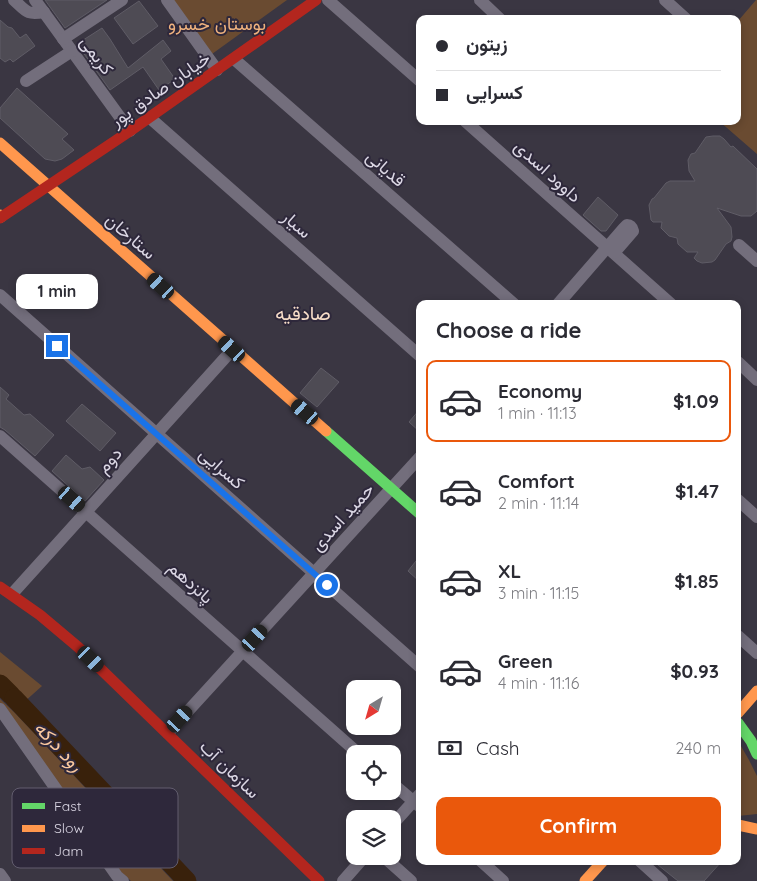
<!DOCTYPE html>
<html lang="en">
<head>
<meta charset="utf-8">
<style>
	body { margin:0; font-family:Quicksand,Vazirmatn,sans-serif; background:#f7f7f7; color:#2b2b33; height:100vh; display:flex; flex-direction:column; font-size:19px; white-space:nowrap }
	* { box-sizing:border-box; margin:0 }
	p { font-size:16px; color:#7c7c81 }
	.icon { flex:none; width:28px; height:28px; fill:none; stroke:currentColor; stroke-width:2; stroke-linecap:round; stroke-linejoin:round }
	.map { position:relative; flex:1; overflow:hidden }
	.details { position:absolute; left:416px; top:300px; width:325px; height:565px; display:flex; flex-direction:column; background:#fff; border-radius:10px; box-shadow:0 2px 8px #0003 }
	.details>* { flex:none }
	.banner { position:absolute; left:416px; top:15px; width:325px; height:110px; border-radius:10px; box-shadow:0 2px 8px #0003; display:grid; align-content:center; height:110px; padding:0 20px; background:#fff }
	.needle { width:32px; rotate:217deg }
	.buttons { position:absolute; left:346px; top:680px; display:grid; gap:10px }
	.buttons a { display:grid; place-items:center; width:55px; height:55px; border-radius:10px; background:#fff; box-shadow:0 2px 8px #0003; font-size:25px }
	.end { position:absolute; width:22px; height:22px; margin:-11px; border:6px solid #1a73e8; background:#fff; box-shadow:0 0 0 2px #fff }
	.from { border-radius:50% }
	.bubble { position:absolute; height:35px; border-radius:10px; background:#fff; box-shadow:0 2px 8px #0003; font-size:16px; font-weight:700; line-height:35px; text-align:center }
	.car { position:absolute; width:15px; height:30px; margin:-15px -8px; border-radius:6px; box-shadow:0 0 4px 1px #0007; background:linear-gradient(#222 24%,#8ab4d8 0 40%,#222 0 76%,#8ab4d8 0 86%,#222 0) }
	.banner b { display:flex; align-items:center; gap:18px; height:48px; font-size:19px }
	.banner b+b { border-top:1px solid #e1e1e2 }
	.banner i { width:12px; height:12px; background:#2b2b33 }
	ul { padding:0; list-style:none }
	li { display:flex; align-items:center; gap:15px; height:82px; margin:0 10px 8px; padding:0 10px; border:2px solid transparent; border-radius:10px }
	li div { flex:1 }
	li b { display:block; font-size:19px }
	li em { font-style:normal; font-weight:700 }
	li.current { border-color:#ea580c }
	li>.icon { width:45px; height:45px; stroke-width:1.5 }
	h2 { padding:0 20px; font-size:22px; line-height:60px }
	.pay { display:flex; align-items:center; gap:12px; height:55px; padding:0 20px; font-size:19px }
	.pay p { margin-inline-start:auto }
	.action { display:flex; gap:10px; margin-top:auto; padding:10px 20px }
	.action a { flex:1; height:58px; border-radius:10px; background:#ea580c; color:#fff; font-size:20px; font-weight:700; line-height:58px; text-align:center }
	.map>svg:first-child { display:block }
	.green { fill:#6a4b31 }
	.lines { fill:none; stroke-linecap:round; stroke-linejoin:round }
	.river { stroke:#39210b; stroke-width:19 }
	.building { fill:#4e4b54; stroke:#5f5c66 }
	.street { stroke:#736e7c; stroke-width:12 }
	.fast { stroke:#63d668; stroke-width:11 }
	.slow { stroke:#ff974d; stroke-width:11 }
	.jam { stroke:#b3261e; stroke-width:11 }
	.route { stroke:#1a73e8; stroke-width:6 }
	.labels { text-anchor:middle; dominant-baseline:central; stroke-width:4; stroke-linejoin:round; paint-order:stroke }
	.park-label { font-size:18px; fill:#efb27e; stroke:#2e283b }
	.street-label { font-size:18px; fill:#dbd7e4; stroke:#2e283b }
	.neighbourhood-label { font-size:19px; fill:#f8dec9; stroke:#2e283b }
	.water-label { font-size:19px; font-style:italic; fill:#fac89f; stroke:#2e283b }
	.key { fill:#2e283b; stroke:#625d6e; stroke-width:1 }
	.key-label { font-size:14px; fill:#dbd7e4 }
</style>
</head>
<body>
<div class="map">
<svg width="757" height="881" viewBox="0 0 757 881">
	<rect width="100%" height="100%" fill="#3a3642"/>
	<g class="green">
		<polygon points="173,0 287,0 212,54"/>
		<polygon points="756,0 757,0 757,154 719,121 738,121 738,21"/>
		<polygon points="0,652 42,686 23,703 0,679"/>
		<polygon points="0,699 15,713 173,881 131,881 122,873 0,706"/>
		<polygon points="738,741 749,760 757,776 757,814 738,816"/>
	</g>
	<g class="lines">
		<g class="river">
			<polyline points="0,684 11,695"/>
			<polyline points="14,698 187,881"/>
		</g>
	</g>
	<g class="building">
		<polygon points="45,0 107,0 65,28"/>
		<polygon points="139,1 158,26 133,44 114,18"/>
		<polygon points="0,20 8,27 12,28 20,38 26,34 35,46 13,62 10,59 5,62 0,58"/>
		<polygon points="102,28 110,39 128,68 163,40 171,51 161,59 175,79 159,90 143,67 110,90 77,44"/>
		<polygon points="17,88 68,134 62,139 74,150 62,159 55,161 45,159 0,118 0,108"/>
		<polygon points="713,136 720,136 724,139 731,147 733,146 757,169 757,211 751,216 741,216 717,208 731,227 732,237 731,241 726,244 715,260 712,262 702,263 697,261 694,258 698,252 687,252 678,244 677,238 669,236 661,228 662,222 653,222 651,220 649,205 652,199 654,198 666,183 670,181 695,181 689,171 688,160 691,154 695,153 706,137"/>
		<polygon points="598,197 618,215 606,231 601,231 583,215"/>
		<polygon points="321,368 339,382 317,407 300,393"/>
		<polygon points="0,387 9,395 6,399 24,415 30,414 54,435 35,456 5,430 0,427"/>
		<polygon points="82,404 116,433 100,451 66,421"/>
		<polygon points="420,409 420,432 409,422"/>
		<polygon points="66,455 82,469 90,467 104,480 85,501 52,471"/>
		<polygon points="420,556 420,582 408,571"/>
		<polygon points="653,861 722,861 704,881 678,881"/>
	</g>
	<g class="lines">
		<g class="street">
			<path d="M14,0C26,11 26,15 44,12"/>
			<polyline points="35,0 130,131"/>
			<polyline points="167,0 217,70"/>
			<polyline points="328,0 420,81"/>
			<polyline points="480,0 500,19"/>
			<polyline points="665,0 686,19"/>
			<polyline points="63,39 122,0"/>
			<polyline points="234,59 514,304"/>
			<polyline points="26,81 72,51"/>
			<polyline points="150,118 420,356"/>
			<polyline points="465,121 671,304"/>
			<polyline points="739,245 757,261"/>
			<polyline points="0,295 420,667"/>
			<path d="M558,304L624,228L627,225C631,225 632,227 633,231L614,253"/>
			<polyline points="738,362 757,380"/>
			<polyline points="0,436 359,754"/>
			<polyline points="738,500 757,517"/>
			<polyline points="12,594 233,349"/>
			<polyline points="738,636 757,653"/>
			<polyline points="0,709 117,876 123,881"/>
			<polyline points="168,733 420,457"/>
			<polyline points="392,783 419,806"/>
			<polyline points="392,825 420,794"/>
			<polyline points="383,856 411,881"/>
			<polyline points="481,861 503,881"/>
			<polyline points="640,861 662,881"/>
			<polyline points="0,874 5,881"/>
			<polyline points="343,881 365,856"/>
		</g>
		<g class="fast">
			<polyline points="326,431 420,514"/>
			<polyline points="738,723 751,741 757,754"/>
		</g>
		<g class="slow">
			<polyline points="0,143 326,431"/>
			<polyline points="0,215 1,217"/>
			<polyline points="738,713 757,691"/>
			<polyline points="738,825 757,829"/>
			<polyline points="585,881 603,861"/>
		</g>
		<g class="jam">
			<polyline points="0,218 130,131 316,0"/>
			<polyline points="0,587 40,615 78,647 319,881"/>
		</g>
	</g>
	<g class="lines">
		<polyline class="route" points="57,346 327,585"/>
	</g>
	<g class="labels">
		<g class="park-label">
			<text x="217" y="23">بوستان خسرو</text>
		</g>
		<g class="street-label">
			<text transform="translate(97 55) rotate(54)">کریمی</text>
			<text transform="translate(160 89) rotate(-35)">خیابان صادق پور</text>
			<text transform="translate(386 168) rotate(41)">قدیانی</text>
			<text transform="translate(548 171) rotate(42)">داوود اسدی</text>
			<text transform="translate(297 224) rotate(41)">سیار</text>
			<text transform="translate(131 236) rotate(41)">ستارخان</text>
			<text transform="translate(109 460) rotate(-48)">دوم</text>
			<text transform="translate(222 468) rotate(41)">کسرایی</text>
			<text transform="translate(342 517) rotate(-48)">حمید اسدی</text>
			<text transform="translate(191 582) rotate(42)">پانزدهم</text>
			<text transform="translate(230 769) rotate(44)">سازمان آب</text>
		</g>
		<g class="neighbourhood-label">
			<text x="303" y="313">صادقیه</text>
		</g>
		<g class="water-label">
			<text transform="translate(59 746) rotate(47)">رود درکه</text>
		</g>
	</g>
	<rect x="12" y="788" width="166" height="80" rx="8" class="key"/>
	<rect x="22" y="803" width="23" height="6" fill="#63d668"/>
	<rect x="22" y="825" width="23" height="7" fill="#ff974d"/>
	<rect x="22" y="848" width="23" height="6" fill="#b3261e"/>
	<g class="key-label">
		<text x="54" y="811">Fast</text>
		<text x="54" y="833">Slow</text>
		<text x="54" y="856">Jam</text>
	</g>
</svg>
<div class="buttons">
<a><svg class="needle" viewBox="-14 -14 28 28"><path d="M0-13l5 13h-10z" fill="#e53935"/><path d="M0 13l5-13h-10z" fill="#7c7c81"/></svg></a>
<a><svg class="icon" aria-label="locate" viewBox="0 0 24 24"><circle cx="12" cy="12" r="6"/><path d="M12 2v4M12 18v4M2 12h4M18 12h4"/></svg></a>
<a><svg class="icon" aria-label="layers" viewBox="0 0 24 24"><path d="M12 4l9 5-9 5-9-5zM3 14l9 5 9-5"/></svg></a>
</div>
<i class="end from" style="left:327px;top:585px"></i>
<i class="end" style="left:57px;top:346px"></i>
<div class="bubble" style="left:16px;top:274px;width:82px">1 min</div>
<i class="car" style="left:161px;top:286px;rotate:312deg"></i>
<i class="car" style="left:232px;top:349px;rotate:312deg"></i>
<i class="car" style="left:305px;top:412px;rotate:311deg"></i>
<i class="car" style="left:72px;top:499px;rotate:131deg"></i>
<i class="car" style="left:255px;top:638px;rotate:42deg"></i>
<i class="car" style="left:91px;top:659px;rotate:134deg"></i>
<i class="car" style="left:180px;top:719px;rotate:42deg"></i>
<div class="banner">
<b><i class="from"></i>زیتون</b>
<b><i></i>کسرایی</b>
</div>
<section class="details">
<h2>Choose a ride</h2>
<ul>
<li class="current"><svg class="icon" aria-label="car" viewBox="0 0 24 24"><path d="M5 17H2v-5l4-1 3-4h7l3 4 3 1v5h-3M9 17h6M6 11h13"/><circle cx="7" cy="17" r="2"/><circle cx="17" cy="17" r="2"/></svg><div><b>Economy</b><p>1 min · 11:13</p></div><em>$1.09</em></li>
<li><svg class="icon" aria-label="car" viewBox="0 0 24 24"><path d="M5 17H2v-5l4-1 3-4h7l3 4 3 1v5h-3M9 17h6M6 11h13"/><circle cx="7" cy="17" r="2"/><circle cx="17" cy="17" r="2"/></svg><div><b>Comfort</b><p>2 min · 11:14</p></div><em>$1.47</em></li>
<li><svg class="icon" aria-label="car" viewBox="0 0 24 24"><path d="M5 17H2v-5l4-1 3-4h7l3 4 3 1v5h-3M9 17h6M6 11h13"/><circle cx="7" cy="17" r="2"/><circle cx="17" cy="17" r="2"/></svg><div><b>XL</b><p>3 min · 11:15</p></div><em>$1.85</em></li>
<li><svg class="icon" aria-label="car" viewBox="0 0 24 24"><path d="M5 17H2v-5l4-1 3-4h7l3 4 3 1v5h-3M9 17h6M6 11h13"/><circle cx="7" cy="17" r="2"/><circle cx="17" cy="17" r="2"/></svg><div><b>Green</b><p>4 min · 11:16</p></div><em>$0.93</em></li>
</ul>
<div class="pay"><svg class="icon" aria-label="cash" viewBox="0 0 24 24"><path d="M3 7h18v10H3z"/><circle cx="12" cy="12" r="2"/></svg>Cash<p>240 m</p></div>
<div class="action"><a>Confirm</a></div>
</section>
</div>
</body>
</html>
